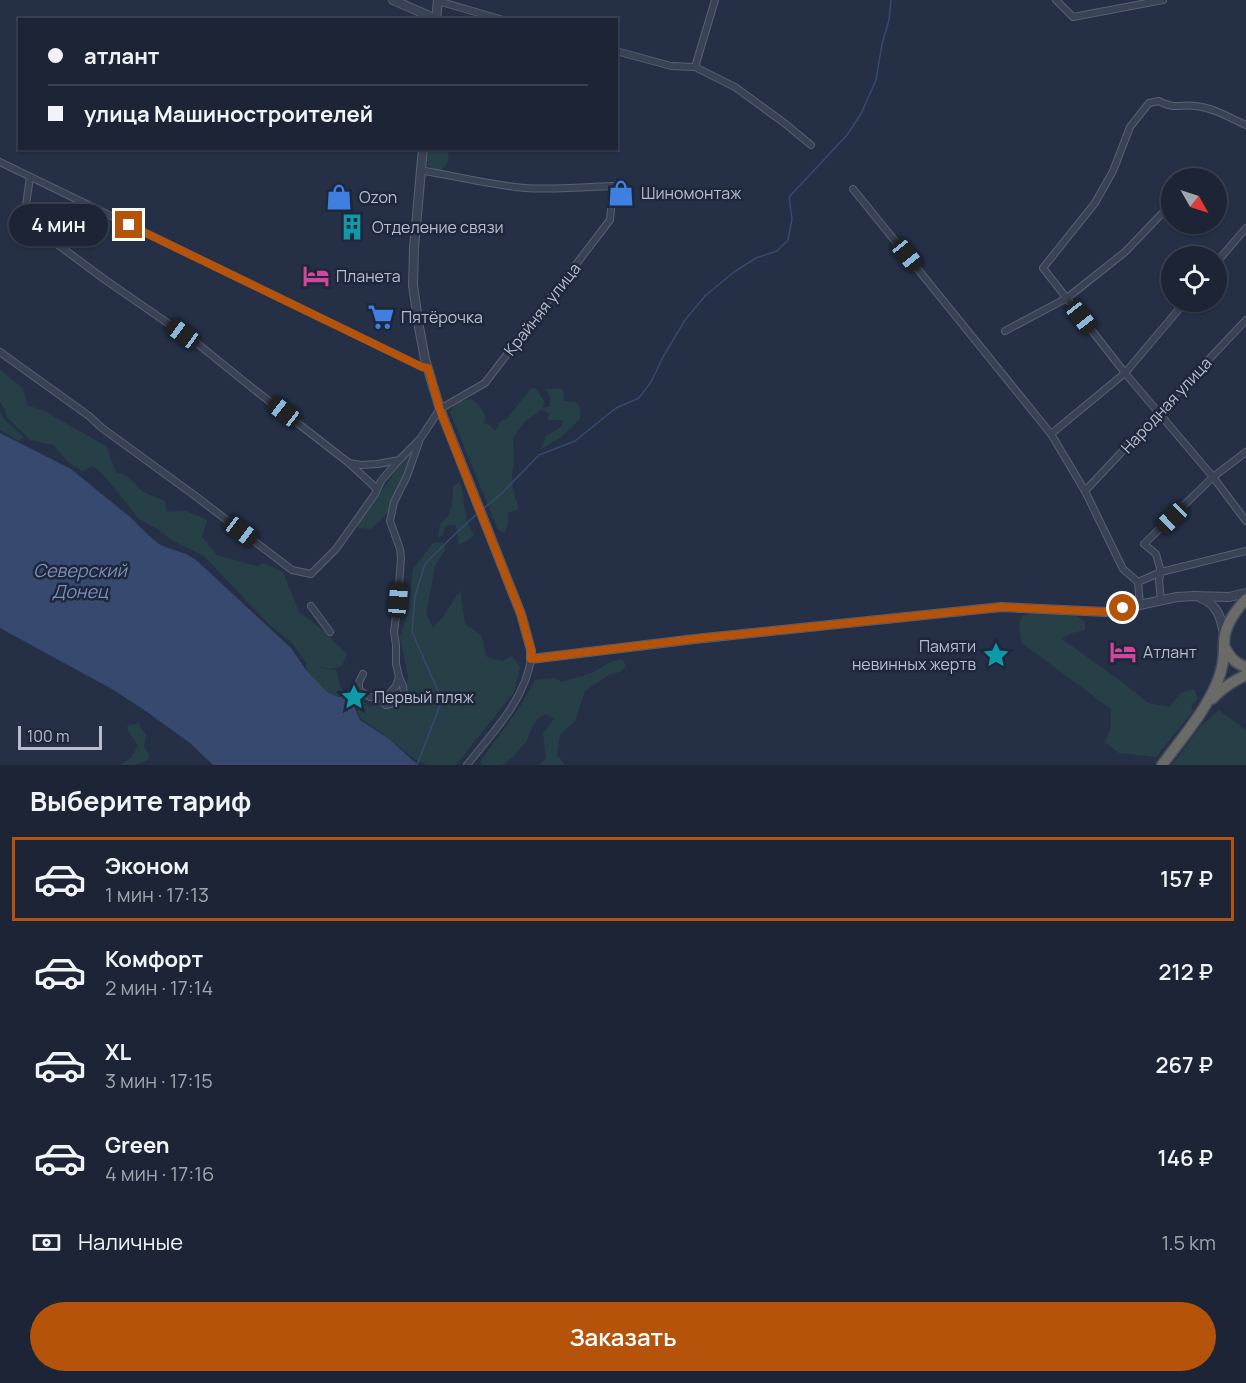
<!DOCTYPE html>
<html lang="ru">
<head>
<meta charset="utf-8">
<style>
	body { margin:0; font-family:Manrope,sans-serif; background:#252c3d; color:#f1f3f6; height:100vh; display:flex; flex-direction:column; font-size:22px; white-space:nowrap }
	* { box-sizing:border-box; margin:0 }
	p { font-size:20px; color:#a0a4ad }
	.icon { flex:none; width:33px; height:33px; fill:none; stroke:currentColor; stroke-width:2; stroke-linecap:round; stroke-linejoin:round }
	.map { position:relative; height:765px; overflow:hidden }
	.panel { display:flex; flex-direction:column; background:#1c2435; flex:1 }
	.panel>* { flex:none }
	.guide { position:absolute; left:18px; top:18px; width:600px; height:132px; border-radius:0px; box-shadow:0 2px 4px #0004,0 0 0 2px #3a4150; display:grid; align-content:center; height:132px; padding:0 30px; background:#1c2435 }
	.needle { width:39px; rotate:129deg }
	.controls { position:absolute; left:1161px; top:168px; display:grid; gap:12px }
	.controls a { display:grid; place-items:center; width:66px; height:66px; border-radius:50%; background:#1c2435; box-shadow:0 2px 4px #0004,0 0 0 2px #3a4150; font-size:30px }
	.scale { position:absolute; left:18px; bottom:15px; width:84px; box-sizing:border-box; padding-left:6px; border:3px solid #b8becf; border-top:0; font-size:16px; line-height:21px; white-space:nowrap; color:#b8becf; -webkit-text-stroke:4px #1e273b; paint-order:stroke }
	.end { position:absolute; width:27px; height:27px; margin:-14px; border:8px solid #b45309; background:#fff; box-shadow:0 0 0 3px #fff }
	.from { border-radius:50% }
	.bubble { position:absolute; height:42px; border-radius:21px; background:#1c2435; box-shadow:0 2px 4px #0004,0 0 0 2px #3a4150; font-size:20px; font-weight:600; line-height:42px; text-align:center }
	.car { position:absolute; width:18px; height:36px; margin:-18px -9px; border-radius:8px; box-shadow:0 0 4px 2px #0007; background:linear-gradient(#222 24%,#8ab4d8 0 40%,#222 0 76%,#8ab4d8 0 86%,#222 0) }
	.guide b { display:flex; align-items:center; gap:21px; height:57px; font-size:22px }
	.guide b+b { border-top:2px solid #3a4150 }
	.guide i { width:15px; height:15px; background:#f1f3f6 }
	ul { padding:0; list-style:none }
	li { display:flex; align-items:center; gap:18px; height:84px; margin:0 12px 9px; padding:0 18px; border:3px solid transparent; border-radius:0px }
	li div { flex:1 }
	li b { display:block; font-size:22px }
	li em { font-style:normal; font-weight:600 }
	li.current { border-color:#b45309 }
	li>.icon { width:54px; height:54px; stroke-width:1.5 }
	h2 { padding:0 30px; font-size:27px; line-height:72px }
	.pay { display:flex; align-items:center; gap:15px; height:66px; padding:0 30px; font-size:22px }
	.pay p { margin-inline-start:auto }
	.cta { display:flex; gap:12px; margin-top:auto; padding:12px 30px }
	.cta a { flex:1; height:69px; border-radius:36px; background:#b45309; color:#fff; font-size:24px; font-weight:600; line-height:69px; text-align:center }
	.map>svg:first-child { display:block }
	.green { fill:#274048 }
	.water { fill:#37496f }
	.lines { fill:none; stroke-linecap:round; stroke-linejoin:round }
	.stream { stroke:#37496f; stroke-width:1.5 }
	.minor-casing { stroke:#586073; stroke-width:8 }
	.tertiary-casing { stroke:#586073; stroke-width:10 }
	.trunk-casing { stroke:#414a5d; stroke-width:13 }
	.minor { stroke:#3a4256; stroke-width:6 }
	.tertiary { stroke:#3a4256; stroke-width:8 }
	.trunk { stroke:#6a6a66; stroke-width:10 }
	.route { stroke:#b45309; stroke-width:8 }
	.labels { text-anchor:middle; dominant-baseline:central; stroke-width:5; stroke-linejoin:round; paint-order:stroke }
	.poi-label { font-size:16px; fill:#b8becf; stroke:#1e273b; text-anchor:start }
	.street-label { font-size:16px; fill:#b8becf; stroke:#1e273b }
	.water-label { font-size:18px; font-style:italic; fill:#7c8fb9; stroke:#1e273b }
</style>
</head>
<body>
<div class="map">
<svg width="1246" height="765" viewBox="0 0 1246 765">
	<rect width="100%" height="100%" fill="#253047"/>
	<g class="green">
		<path d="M429,149H449C448,158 449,166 440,171C424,168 427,162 429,149Z"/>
		<path d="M0,369L23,389L27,405L44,411L106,446L116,472L127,476L143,492L165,501L167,512L186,511L207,520L202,537L217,555L257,566L264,563L283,572L299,612L319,627L347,654L342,666L330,669L313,665L330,670H336C338,675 339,680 340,685C341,690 344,690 344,695L338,697L327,692L306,670V663L293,644L269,624L204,556L171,540L158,529L139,519L102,473L92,466L83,471L68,462L53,445L30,440L7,417L3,406L0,402Z"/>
		<path d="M531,388L536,389L544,401L543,408L550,406V397L546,389H563L564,401L576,402L580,408V419L560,438L541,449L546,436L561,427L564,420H548L549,413L541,410L525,421L513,438L514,462L512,475L513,490L519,509L508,513V525L504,533L498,530L450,412C454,403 462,400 471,399L478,404L485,415L484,424L490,425L495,431L502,420H506Z"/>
		<polygon points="0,411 3,418 23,437 19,441 0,430"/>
		<path d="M413,452C404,479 395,513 370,529L354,527L390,480C394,469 403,458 413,452Z"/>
		<path d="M459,482C464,490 462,497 464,507C466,516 469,527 474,535L465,542L458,545L457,529L455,524L445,526L443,535L438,537L440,524C453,515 453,500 453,486Z"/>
		<polygon points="443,542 445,550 435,566 426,614 433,628 442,618 460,591 465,624 481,635 487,657 502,661 512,656 520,667 514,692 456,765 427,765 416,760 379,731 361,719 355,704 362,700 370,707 375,704 387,708 405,698 408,676 400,637 408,613 413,569 433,543"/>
		<polygon points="1034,612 1074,615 1085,621 1085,630 1072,633 1062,639 1122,682 1148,703 1169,707 1181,693 1194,689 1198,699 1191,706 1193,711 1156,757 1119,753 1105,742 1111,727 1111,709 1022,643 1019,629 1022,616"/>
		<polygon points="622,659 626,666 620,672 610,674 585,691 575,721 560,735 557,755 565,765 539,765 546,758 543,733 554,719 545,714 535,721 526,742 512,758 502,765 483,765 480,762 520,707 535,680 554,678 562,682 592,673 610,662"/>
		<polygon points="1219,710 1246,730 1246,765 1172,765 1200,727"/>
		<path d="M138,723L146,735L144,747L150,757C143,765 132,765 120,765L131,758L138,745L129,733L127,726Z"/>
	</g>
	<polygon class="water" points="0,433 71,469 130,517 146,533 159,544 168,548 186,554 196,560 291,648 306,670 327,692 338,697 345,696 353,704 360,720 389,739 418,765 213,765 190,743 147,712 112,689 0,628"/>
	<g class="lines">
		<g class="stream">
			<polyline points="482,510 503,492 539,455 575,441 616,408 639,398 651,382 663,357 685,320 705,296 734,272 756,258 777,251 788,240 792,219 789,197 847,135 861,114 876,80 882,44 889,20 891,0"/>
			<polyline points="417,765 442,700 412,632 415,596 425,564 456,533 478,513"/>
		</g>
		<g class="minor-casing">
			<g id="minor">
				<polyline points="1056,0 1073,17 1163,0"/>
				<polyline points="438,1 503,20"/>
				<polyline points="616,51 671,66 695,67 735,87 783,122 811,145"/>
				<polyline points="695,67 715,0"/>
				<path d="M1246,125C1230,118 1214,108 1196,106C1181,104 1174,110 1159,101L1149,103L1130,127L1113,171L1095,203L1043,268L1125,373L1213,477L1246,521"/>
				<polyline points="0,162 422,367 428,368"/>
				<path d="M30,177L25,212L30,224L104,279L198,344L251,387L349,463L361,465L378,464L399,460L420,439L440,409L485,383L610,220L613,186C583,187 554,190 525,188C490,185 455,176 420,170"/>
				<polyline points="1195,178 1197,177"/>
				<polyline points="853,189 1051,434 1085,491 1123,569 1138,582 1140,605"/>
				<polyline points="1216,263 1246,228"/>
				<polyline points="1005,331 1067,298 1125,252 1172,203"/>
				<polyline points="0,352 89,416 102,428 194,495 292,570 311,574 336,549 375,494 381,481 398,461"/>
				<polyline points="1051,434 1125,373 1185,302"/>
				<polyline points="349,463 377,489"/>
				<polyline points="1085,491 1246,320"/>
				<polyline points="1138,582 1161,572 1246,551"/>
				<polyline points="1161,601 1159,580 1161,572 1156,554 1144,544 1213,477 1246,452"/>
				<polyline points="311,606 330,632"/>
				<polyline points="363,674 359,682 359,690 370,697 385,699"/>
				<polyline points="385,699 396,686 399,677 396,664 396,645 394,632 398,600 401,558 400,549 390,521 394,502 407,476 419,442"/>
				<path d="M385,699L384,703L386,705C394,704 399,701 404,694L403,686L399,677"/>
				<path d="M467,765C492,733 525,700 531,659"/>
			</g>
		</g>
		<g class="tertiary-casing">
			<g id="tertiary">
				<polyline points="393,0 436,19"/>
				<polyline points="436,20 438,0"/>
				<polyline points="423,148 414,248 413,285 419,327 425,359 440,409 521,614 531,650 531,659 695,639 1001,607 1106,612 1177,597 1194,596 1229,597 1246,593"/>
				<path d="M1201,598C1218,605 1221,618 1224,634"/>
			</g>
		</g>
		<g class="trunk-casing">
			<g id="trunk">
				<path d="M1224,646C1230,657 1234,663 1246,667"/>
				<path d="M1212,699C1222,688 1233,681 1246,675"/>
				<path d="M1162,765C1182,738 1206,711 1218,680C1222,670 1224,659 1224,648C1224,644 1224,639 1225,634C1228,621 1237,609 1246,599"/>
			</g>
		</g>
		<use href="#minor" class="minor"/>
		<use href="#tertiary" class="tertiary"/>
		<use href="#trunk" class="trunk"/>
	</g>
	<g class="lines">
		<polyline class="route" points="129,225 422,367 428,368 440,410 521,614 531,650 531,659 694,639 1001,607 1106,612 1123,608"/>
	</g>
	<defs>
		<g id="shop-bare" transform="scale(2.07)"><path d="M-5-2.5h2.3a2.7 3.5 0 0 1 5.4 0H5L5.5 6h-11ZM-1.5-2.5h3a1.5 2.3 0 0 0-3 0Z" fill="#3f7fe0" stroke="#1e273b" stroke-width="2.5" paint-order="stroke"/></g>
		<g id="building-bare" transform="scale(2.07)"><path d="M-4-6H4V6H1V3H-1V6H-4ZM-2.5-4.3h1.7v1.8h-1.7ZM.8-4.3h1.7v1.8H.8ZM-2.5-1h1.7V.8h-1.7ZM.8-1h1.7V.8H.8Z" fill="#0f9aa8" stroke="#1e273b" stroke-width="2.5" paint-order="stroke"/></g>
		<g id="hotel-bare" transform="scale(2.07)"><path d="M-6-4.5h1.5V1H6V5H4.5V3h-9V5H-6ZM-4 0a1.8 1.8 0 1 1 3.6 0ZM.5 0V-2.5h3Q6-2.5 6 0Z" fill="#d1479c" stroke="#1e273b" stroke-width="2.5" paint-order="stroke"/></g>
		<g id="supermarket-bare" transform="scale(2.07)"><path d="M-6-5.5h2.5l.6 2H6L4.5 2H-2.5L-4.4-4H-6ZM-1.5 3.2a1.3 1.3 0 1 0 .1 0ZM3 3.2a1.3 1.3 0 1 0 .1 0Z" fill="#3f7fe0" stroke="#1e273b" stroke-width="2.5" paint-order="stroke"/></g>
		<g id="sight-bare" transform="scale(2.07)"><path d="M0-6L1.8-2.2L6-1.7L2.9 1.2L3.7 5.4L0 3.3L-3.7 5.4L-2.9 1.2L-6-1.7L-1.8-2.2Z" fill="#0f9aa8" stroke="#1e273b" stroke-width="2.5" paint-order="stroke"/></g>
	</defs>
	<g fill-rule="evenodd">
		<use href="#shop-bare" x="621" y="193"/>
		<use href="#shop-bare" x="339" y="197"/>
		<use href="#building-bare" x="352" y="227"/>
		<use href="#hotel-bare" x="316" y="276"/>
		<use href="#supermarket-bare" x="381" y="317"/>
		<use href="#hotel-bare" x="1123" y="652"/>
		<use href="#sight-bare" x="996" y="655"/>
		<use href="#sight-bare" x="354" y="697"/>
	</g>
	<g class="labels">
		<g class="poi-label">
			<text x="641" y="193">Шиномонтаж</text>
			<text x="359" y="197">Ozon</text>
			<text x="372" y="227">Отделение связи</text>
			<text x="336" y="276">Планета</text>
			<text x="401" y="317">Пятёрочка</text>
			<text x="976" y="646" text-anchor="end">Памяти<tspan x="976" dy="18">невинных жертв</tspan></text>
			<text x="1143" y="652">Атлант</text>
			<text x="374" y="697">Первый пляж</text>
		</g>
		<g class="street-label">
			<text transform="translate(542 309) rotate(-52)">Крайняя улица</text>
			<text transform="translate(1166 405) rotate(-47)">Народная улица</text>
		</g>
		<g class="water-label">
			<text x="80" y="570">Северский<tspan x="80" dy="21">Донец</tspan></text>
		</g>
	</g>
</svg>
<div class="controls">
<a><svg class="needle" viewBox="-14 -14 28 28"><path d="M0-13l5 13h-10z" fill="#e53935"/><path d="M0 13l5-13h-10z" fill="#a0a4ad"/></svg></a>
<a><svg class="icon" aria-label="locate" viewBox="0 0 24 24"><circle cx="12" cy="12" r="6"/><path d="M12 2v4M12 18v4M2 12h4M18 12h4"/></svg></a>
</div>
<div class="scale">100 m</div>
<i class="end from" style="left:1123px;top:608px"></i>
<i class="end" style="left:129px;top:225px"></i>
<div class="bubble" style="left:9px;top:204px;width:99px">4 мин</div>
<i class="car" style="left:907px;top:255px;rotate:141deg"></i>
<i class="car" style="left:1081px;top:317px;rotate:142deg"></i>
<i class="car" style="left:183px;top:334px;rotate:306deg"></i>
<i class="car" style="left:284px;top:412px;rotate:308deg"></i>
<i class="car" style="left:1172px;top:518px;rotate:226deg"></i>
<i class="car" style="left:241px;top:531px;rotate:127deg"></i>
<i class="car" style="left:398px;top:600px;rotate:5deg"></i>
<div class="guide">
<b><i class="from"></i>атлант</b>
<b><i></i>улица Машиностроителей</b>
</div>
</div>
<section class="panel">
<h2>Выберите тариф</h2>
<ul>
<li class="current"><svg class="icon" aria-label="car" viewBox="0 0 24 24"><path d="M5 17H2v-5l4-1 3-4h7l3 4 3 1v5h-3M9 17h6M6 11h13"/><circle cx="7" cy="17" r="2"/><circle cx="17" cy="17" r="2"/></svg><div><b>Эконом</b><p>1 мин · 17:13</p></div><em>157 ₽</em></li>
<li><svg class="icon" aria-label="car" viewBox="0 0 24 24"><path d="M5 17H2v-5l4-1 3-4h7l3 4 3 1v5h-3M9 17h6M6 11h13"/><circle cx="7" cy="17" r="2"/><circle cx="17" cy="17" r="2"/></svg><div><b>Комфорт</b><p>2 мин · 17:14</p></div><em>212 ₽</em></li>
<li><svg class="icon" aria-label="car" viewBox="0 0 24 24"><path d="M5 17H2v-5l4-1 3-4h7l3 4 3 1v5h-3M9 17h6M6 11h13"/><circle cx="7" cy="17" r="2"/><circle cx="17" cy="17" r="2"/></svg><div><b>XL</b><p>3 мин · 17:15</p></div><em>267 ₽</em></li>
<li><svg class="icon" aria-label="car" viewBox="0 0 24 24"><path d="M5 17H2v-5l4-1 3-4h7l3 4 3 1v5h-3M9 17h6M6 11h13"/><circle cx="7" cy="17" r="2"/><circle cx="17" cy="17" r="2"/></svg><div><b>Green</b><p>4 мин · 17:16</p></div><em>146 ₽</em></li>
</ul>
<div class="pay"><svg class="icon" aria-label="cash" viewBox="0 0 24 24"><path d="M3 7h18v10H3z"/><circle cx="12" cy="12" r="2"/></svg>Наличные<p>1.5 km</p></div>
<div class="cta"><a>Заказать</a></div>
</section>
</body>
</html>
